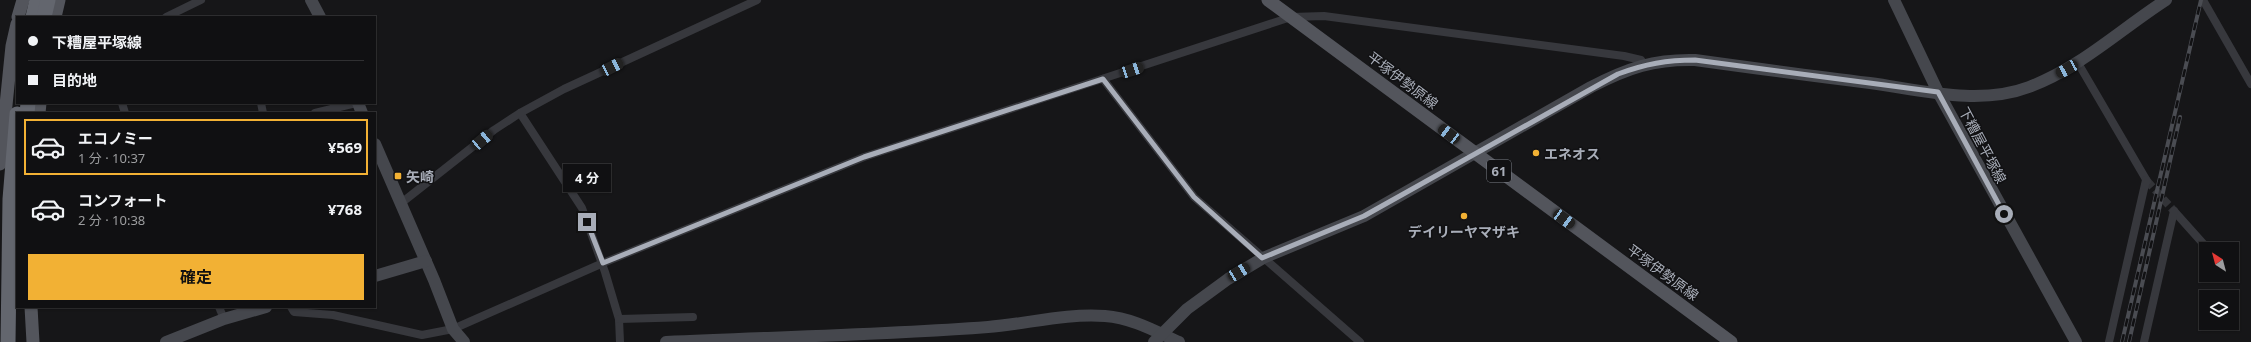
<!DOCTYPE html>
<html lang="ja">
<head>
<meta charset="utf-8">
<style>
	body { margin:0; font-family:"Noto Sans","Noto Sans JP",sans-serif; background:#19191b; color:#f1f3f6; height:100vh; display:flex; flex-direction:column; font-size:15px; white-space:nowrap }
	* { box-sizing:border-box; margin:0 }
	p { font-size:13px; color:#9c9d9f }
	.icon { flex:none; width:22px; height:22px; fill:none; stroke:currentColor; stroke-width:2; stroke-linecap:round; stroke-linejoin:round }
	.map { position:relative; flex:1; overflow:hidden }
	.side { position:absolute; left:16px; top:112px; width:360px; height:196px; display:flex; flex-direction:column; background:#101012; border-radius:0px; box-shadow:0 1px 3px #0004,0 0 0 1px #303032 }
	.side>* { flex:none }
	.guide { position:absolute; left:16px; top:16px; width:360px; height:88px; border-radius:0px; box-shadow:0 1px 3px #0004,0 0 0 1px #303032; display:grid; align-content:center; height:88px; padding:0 12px; background:#101012 }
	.needle { width:26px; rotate:324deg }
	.controls { position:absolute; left:2199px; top:242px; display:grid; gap:8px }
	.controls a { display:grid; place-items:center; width:40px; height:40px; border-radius:0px; background:#101012; box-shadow:0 1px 3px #0004,0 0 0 1px #303032; font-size:20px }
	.end { position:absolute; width:18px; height:18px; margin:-9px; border:5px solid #a8adb8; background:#111; box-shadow:0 0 0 2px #111 }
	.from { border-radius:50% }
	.bubble { position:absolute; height:28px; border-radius:0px; background:#101012; box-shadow:0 1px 3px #0004,0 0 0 1px #303032; font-size:13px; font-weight:700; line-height:28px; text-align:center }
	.car { position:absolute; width:12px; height:24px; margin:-12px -6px; border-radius:5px; box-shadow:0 0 3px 1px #0007; background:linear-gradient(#222 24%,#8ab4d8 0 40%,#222 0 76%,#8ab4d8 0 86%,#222 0) }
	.guide b { display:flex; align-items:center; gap:14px; height:38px; font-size:15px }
	.guide b+b { border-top:1px solid #303032 }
	.guide i { width:10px; height:10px; background:#f1f3f6 }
	ul { padding:7px 0 0; list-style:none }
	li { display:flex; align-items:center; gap:12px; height:56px; margin:0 8px 6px; padding:0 4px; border:2px solid transparent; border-radius:0px }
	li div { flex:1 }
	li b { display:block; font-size:15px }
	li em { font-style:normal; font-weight:700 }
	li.current { border-color:#f2b134 }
	li>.icon { width:36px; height:36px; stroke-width:1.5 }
	.primary-button { display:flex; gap:8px; margin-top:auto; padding:8px 12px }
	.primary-button a { flex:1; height:46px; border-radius:0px; background:#f2b134; color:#111; font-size:16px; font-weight:700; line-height:46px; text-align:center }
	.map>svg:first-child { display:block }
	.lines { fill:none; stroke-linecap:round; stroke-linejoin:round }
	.street-tunnel { stroke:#333438; stroke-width:8; stroke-dasharray:8 4; stroke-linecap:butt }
	.street { stroke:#37383d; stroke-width:8 }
	.secondary { stroke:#45474d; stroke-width:12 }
	.primary { stroke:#53555c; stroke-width:13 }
	.highway { stroke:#63666e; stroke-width:15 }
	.rail-casing { stroke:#4a4c52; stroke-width:4 }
	.rail { stroke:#111113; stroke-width:2.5; stroke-dasharray:8; stroke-linecap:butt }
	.route { stroke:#a8adb8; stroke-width:5 }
	.poi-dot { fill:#f2b134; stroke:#111113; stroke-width:1.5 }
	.labels { text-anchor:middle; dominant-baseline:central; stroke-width:3; stroke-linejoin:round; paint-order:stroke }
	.shield { fill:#111113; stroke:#7b7e86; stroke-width:1 }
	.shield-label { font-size:13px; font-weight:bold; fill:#a8adb8 }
	.street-label { font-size:14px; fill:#a8adb8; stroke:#111113 }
	.poi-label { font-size:14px; font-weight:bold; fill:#a8adb8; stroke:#111113; text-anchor:start }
</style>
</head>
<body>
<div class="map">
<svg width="2251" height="342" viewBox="0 0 2251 342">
	<rect width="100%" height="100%" fill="#161618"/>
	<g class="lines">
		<polyline class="street-tunnel" points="2147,181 2174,211"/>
		<g class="street">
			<polyline points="2203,0 2251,84"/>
			<polyline points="166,17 201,0"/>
			<polyline points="2078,63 2147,181"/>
			<polyline points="1103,79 1194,197 1360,342"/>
			<polyline points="122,103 125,113"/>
			<polyline points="261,103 263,113"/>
			<polyline points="315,113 356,103"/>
			<polyline points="520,113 582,208 605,272 619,319 620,342"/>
			<polyline points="400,204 494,130 520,113 564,89 757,0"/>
			<polyline points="2174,211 2208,249"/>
			<polyline points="219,307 224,319"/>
			<polyline points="291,307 294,312 333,315 422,335 453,329 603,263 864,157 1291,17 1324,16 1624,56 1641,60 1644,64"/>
			<polyline points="619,319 693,317"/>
			<polyline points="2109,342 2146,180"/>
			<polyline points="2144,342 2174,211"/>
		</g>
		<g class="secondary">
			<polyline points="311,0 320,17"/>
			<polyline points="1894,0 1938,92 2076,342"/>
			<polyline points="358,103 362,113"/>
			<polyline points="375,144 434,280 453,329 464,342"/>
			<polyline points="375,276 426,261"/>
			<polyline points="166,342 224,319 266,307"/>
			<path d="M666,342C773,337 881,335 988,327C1027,324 1065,313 1105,316C1132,318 1155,331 1179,342"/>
			<path d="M1154,342L1187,309L1228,279L1263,258L1364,216L1591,87C1628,68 1654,59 1695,60C1753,68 1812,76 1870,83C1921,90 1979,106 2029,87C2080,68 2121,29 2166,0"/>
		</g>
		<g class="primary">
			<polyline points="1268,0 1731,342"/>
			<polyline points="18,17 23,0"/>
			<polyline points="55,17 59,0"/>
			<polyline points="39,113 40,103"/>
			<polyline points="0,164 12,46 17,24"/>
			<polyline points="31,307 33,342"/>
		</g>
		<g class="highway">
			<polyline points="33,17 37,0"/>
			<polyline points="44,17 48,0"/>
			<polyline points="27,113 28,103"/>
			<polyline points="8,342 10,199 17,114"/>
		</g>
		<g class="rail-casing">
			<g id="rail">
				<polyline points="2122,342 2201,0"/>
				<polyline points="2129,342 2180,117"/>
			</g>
		</g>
		<use href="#rail" class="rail"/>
	</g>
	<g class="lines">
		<path class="route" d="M587,222L603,263L864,157L1103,79L1194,197L1262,258L1364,216L1618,74C1645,64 1667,60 1695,60L1938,92L2004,214"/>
	</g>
	<g class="poi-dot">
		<circle cx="1536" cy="153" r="4"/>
		<rect x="394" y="172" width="8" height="8" rx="2"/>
		<circle cx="1464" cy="216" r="4"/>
	</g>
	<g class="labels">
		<rect class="shield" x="1487" y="160" width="24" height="22" rx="3"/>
		<g class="shield-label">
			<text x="1499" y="171">61</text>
		</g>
		<g class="street-label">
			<text transform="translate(1403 80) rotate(37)">平塚伊勢原線</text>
			<text transform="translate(1983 145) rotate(62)">下糟屋平塚線</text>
			<text transform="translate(1663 272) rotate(36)">平塚伊勢原線</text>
		</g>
		<g class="poi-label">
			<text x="1544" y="153">エネオス</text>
			<text x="406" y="176">矢崎</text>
			<text x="1464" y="231" text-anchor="middle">デイリーヤマザキ</text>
		</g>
	</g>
</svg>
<div class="controls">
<a><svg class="needle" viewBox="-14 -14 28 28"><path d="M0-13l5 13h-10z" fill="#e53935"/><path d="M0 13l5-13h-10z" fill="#9c9d9f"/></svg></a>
<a><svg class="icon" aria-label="layers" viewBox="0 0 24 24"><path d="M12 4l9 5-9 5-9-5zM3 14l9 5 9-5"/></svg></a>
</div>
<i class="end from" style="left:2004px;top:214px"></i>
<i class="end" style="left:587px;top:222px"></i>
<div class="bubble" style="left:563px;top:164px;width:48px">4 分</div>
<i class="car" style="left:612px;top:67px;rotate:64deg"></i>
<i class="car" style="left:2067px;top:69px;rotate:241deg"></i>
<i class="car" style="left:1132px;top:70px;rotate:72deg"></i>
<i class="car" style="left:1449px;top:134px;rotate:307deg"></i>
<i class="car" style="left:482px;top:140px;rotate:50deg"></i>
<i class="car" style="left:1564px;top:219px;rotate:126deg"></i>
<i class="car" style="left:1239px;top:272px;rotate:59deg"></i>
<div class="guide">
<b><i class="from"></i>下糟屋平塚線</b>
<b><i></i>目的地</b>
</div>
<section class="side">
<ul>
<li class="current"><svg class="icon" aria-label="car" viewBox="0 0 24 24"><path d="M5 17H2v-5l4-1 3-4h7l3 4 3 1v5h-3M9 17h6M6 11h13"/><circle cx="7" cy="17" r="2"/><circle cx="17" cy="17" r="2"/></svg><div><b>エコノミー</b><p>1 分 · 10:37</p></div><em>¥569</em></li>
<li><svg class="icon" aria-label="car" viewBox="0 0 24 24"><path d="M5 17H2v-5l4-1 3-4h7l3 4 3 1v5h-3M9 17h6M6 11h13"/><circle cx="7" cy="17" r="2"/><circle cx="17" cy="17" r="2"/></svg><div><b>コンフォート</b><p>2 分 · 10:38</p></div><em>¥768</em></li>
</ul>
<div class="primary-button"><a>確定</a></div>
</section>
</div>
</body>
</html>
